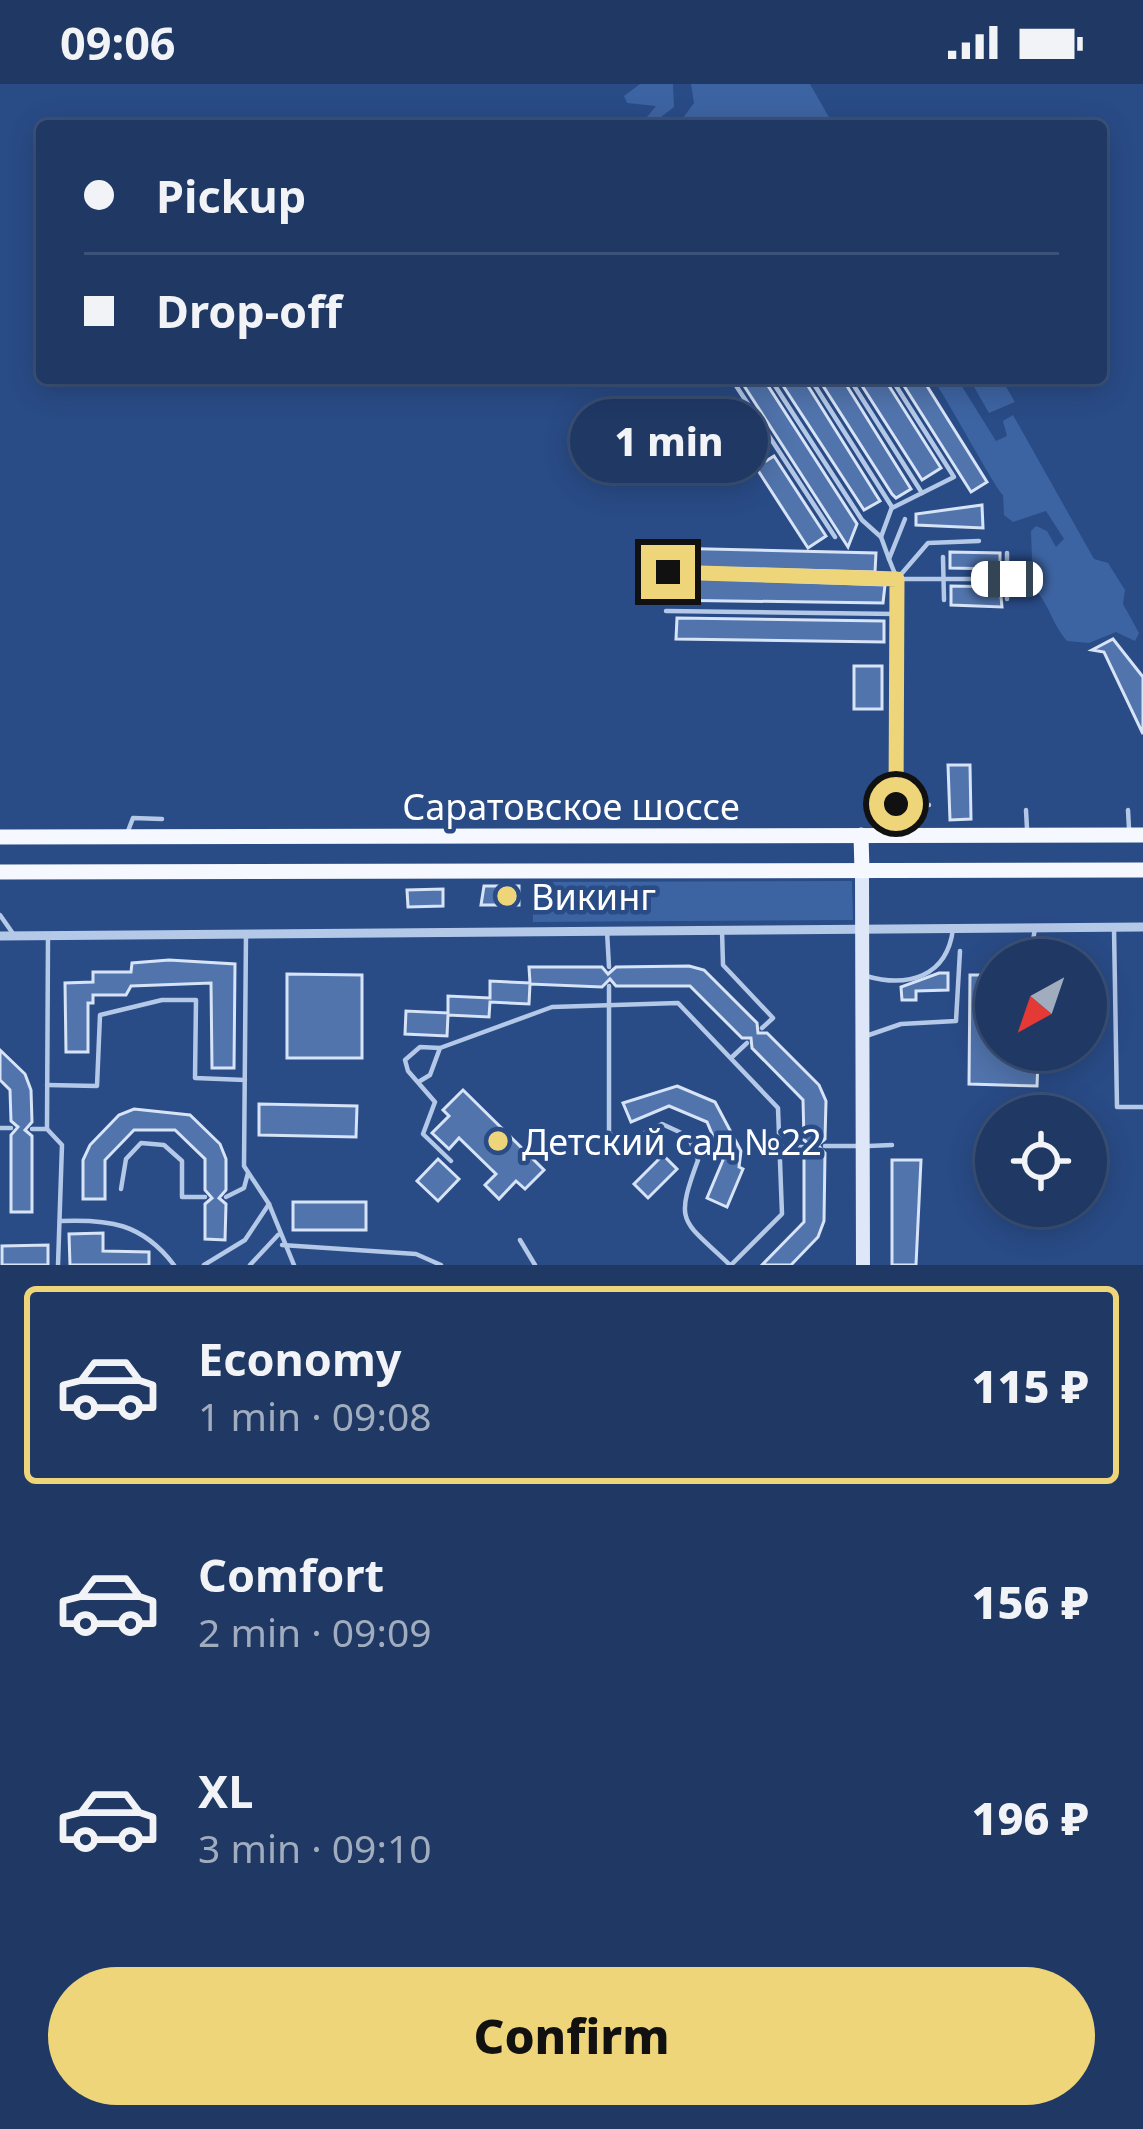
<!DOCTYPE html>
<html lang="en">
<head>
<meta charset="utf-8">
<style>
	body { margin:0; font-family:"Noto Sans",sans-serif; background:#2c436d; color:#f1f3f6; height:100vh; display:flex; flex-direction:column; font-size:45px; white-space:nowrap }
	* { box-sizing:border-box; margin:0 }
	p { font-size:39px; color:#a1acbf }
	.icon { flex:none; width:66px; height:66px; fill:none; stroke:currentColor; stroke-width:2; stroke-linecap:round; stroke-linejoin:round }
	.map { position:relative; height:1181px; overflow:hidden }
	.sheet { display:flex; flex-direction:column; background:#1f3864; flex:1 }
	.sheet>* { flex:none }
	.banner { position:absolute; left:36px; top:36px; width:1071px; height:264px; border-radius:12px; box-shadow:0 6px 30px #0003,0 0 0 3px #3c5278; display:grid; align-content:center; height:264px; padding:0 48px; background:#1f3864 }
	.needle { width:78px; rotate:220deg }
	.fabs { position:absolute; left:975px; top:855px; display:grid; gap:24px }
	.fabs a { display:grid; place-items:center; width:132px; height:132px; border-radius:50%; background:#1f3864; box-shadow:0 6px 30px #0003,0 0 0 3px #3c5278; font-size:60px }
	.end { position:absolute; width:54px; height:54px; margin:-27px; border:15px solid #efd57a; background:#111; box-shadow:0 0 0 6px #111 }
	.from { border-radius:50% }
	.bubble { position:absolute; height:84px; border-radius:42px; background:#1f3864; box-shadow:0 6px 30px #0003,0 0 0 3px #3c5278; font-size:39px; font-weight:800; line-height:84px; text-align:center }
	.car { position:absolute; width:36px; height:72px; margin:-36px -18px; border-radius:15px; box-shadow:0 0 9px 3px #0007; background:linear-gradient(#fff 24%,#345 0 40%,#fff 0 76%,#345 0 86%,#fff 0) }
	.banner b { display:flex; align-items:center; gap:42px; height:114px; font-size:45px }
	.banner b+b { border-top:3px solid #3c5278 }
	.banner i { width:30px; height:30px; background:#f1f3f6 }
	ul { padding:21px 0 0; list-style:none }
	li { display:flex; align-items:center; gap:36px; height:198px; margin:0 24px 18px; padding:0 24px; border:6px solid transparent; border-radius:12px }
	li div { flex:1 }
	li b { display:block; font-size:45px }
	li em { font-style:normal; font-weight:800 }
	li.on { border-color:#efd57a }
	li>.icon { width:108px; height:108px; stroke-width:1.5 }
	.button { display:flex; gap:24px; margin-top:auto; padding:24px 48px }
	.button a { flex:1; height:138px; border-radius:72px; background:#efd57a; color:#111; font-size:48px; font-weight:800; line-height:138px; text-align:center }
	.status { display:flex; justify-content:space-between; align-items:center; height:84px; padding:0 60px; background:#1f3864; direction:ltr }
	.status svg { height:33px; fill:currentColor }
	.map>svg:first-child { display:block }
	.green { fill:#3d64a2 }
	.building { fill:#5174ad; stroke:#d7e3f6; stroke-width:3 }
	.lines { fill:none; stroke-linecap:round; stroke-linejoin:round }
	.lane { stroke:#b4c8e8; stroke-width:4.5 }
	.street { stroke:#b4c8e8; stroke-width:9 }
	.secondary { stroke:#dde7f7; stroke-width:14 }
	.primary { stroke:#f5f8fe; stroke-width:15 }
	.route { stroke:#efd57a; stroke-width:15 }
	.poi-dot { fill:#efd57a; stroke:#294b86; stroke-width:4.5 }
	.labels { text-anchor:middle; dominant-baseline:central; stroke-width:9; stroke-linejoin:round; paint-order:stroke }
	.street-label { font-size:36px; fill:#fff; stroke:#294b86 }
	.poi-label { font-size:36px; fill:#fff; stroke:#294b86; text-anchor:start }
</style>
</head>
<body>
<div class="status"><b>09:06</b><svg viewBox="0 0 49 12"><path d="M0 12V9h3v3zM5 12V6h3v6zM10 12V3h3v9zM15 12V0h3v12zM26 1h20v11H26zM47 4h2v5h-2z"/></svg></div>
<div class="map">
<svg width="1143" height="1181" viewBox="0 0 1143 1181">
	<rect width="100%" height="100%" fill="#294b86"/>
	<g class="green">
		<polygon points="640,0 673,0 674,23 653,39 647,33 656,22 627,19 624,12"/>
		<polygon points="691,0 810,0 834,42 677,42 694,19"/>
		<path d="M932,294H985L990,301L1002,296L1015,318L989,329L970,296L961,301L996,357L1007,352L1003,337L1013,331L1094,475L1108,479L1125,506L1123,520L1139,549L1135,557L1116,548L1089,559L1067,557C1052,540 1049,519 1033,503L1031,447L1036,442L1047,447L1056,463L1064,455L1046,427L1013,438L1004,431L1003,411C996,406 947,314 932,294Z"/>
		<polygon points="852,797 853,836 533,838 533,798"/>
	</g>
	<g class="building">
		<polygon points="739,294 763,294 857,440 848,463"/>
		<polygon points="778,294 803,294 880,417 864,426"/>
		<polygon points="818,294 842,294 911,405 896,414 892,410"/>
		<polygon points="857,294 884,294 941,384 922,396"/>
		<polygon points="899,294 922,294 987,398 971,408"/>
		<polygon points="758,365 766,377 774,372 826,452 808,464 748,371"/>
		<polygon points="982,421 983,444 916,441 916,430"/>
		<polygon points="664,464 876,469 875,488 664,483"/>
		<polygon points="950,468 1000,469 1000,485 950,484"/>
		<polygon points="661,494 664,493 885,501 883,519 661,516"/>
		<polygon points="951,502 1000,503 1002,523 951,521"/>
		<polygon points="677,534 884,537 884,558 676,555"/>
		<polygon points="1113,555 1143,593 1143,650 1104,568 1092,566"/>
		<rect x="854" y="582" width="28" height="43"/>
		<polygon points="948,681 970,681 971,735 950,736"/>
		<polygon points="484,802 519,802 519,821 481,821"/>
		<polygon points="443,805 443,822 408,823 407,806"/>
		<polygon points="169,876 235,880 234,984 212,984 211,899 131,902 126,911 93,911 93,919 88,919 88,968 66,968 65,899 93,898 93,888 131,888 132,879"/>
		<polygon points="689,882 704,886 757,939 758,949 767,949 819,1001 826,1017 825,1055 818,1061 825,1069 824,1137 818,1153 791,1181 762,1181 804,1138 804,1070 811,1062 804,1056 803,1016 752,964 751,954 742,954 690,902 616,902 610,895 602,903 530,900 529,920 490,918 489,933 448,931 447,952 405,950 406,927 448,929 448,912 490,914 490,897 530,899 529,883 602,883 608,890 616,883"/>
		<polygon points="939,889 948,889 948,906 916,907 916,916 902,916 901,903"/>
		<polygon points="287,890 362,891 362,974 287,974"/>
		<polygon points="970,891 996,891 996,966 1015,966 1015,976 1038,977 1037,1002 969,1000"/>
		<polygon points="0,966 25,990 31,1006 32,1038 25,1046 32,1052 32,1128 11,1128 11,1051 18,1043 11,1037 10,1006 0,996"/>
		<polygon points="677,1002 715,1018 741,1067 739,1083 743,1085 727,1123 707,1114 723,1076 707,1038 669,1022 631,1038 623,1019"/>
		<polygon points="463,1006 544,1086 525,1105 516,1097 499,1115 485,1101 496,1090 459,1054 449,1065 432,1049 449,1032 443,1026"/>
		<polygon points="259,1020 357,1022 356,1053 259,1051"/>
		<polygon points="134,1025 190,1031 220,1060 226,1075 226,1106 219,1114 226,1120 225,1156 205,1155 205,1120 212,1114 205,1106 205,1075 175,1046 134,1046 105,1076 105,1115 83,1115 83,1076 90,1061 119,1031"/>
		<polygon points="663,1071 677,1085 648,1114 634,1100"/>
		<polygon points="438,1075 459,1095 438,1117 417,1097"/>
		<polygon points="892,1076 921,1076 916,1181 892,1181"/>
		<rect x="293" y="1118" width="73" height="28"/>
		<polygon points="103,1149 103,1167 149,1168 149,1181 70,1181 69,1150"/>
		<polygon points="48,1161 48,1181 2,1181 2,1162"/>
	</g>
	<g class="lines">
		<g class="lane">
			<polyline points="731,294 835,453"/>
			<polyline points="770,294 862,436 881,453 889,475"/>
			<polyline points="810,294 892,423 881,453"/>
			<polyline points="849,294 922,409 892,424"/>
			<polyline points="891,294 954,393 922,409"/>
			<polyline points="943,473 944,516"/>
			<polyline points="668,488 897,495 928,459 979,457"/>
			<polyline points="897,495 889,475 905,435"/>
			<polyline points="1007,515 1007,469"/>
			<polyline points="666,527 897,530"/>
			<polyline points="896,720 929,721"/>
			<polyline points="1026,726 1027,745"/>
			<polyline points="1128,726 1129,745"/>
			<polyline points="896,745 897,495 1007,495"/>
			<polyline points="128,747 133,734 162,735"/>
			<polyline points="0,831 14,851"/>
			<polyline points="1114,844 1117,1023 1143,1023"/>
			<polyline points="722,846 723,881 773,934 762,944"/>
			<polyline points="607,847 609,883"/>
			<polyline points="246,849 244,1082 269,1120 294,1181"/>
			<polyline points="48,852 47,1045 62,1061 58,1181"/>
			<polyline points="1030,876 1035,844"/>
			<path d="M866,892C908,904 947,893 953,845"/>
			<path d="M609,902V1049L624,1060L662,1040L688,1052L698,1076C674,1141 682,1135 730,1181"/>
			<polyline points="866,952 901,940 956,937 960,867"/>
			<polyline points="731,974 747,959"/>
			<polyline points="420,997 430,991 440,964"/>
			<polyline points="47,1001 97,1002 100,931 162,916 196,916 195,994 245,996"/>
			<polyline points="0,1044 11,1044"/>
			<polyline points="32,1045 47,1045"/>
			<polyline points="825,1062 857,1062"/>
			<polyline points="868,1062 892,1061"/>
			<polyline points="781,1063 804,1063"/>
			<polyline points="451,1077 423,1050 435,1018 408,987 405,976 420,963 440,964 552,923 678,919 778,1024 782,1130 731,1181"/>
			<polyline points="121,1105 126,1075 141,1059 164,1061 182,1077 182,1113 205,1113"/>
			<polyline points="226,1113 244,1104 248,1089"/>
			<path d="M60,1137C109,1135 142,1139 174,1181"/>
			<polyline points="520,1156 535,1181"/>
			<polyline points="282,1161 416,1170 441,1181"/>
			<polyline points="204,1181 245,1156 269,1120"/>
			<polyline points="250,1181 278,1151"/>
		</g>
		<polyline class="street" points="0,852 1143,843"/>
		<polyline class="secondary" points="862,787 863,1181"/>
		<g class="primary">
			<polyline points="861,751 862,787"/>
			<polyline points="0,753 1143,751"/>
			<polyline points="0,788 1143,786"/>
		</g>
	</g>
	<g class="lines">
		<polyline class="route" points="668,488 897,495 896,720"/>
	</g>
	<g class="poi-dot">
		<circle cx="507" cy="812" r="12"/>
		<circle cx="498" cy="1057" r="12"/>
	</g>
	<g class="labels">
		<g class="street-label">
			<text x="571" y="722">Саратовское шоссе</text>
		</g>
		<g class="poi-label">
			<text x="531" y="812">Викинг</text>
			<text x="522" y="1057">Детский сад №22</text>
		</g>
	</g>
</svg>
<div class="fabs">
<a><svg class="needle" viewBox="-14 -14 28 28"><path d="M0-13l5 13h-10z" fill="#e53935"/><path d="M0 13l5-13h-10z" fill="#a1acbf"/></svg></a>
<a><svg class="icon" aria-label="locate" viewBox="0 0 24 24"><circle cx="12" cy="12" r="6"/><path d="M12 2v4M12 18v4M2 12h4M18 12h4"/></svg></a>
</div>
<i class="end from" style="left:896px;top:720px"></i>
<i class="end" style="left:668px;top:488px"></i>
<div class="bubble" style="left:570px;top:315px;width:198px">1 min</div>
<i class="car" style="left:1007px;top:495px;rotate:270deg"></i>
<div class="banner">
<b><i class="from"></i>Pickup</b>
<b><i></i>Drop-off</b>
</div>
</div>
<section class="sheet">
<ul>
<li class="on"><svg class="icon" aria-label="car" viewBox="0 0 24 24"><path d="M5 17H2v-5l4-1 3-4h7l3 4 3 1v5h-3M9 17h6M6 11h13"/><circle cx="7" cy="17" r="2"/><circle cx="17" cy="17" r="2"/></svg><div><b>Economy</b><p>1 min · 09:08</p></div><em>115 ₽</em></li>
<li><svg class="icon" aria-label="car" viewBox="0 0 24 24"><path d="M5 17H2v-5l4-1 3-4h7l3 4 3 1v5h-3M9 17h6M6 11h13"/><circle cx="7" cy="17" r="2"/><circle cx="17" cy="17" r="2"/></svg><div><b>Comfort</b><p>2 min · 09:09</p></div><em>156 ₽</em></li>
<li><svg class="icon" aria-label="car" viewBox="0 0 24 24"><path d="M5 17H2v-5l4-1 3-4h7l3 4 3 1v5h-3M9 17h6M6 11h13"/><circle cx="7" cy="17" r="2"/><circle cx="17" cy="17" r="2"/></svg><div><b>XL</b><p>3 min · 09:10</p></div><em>196 ₽</em></li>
</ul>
<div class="button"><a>Confirm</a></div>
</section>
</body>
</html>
